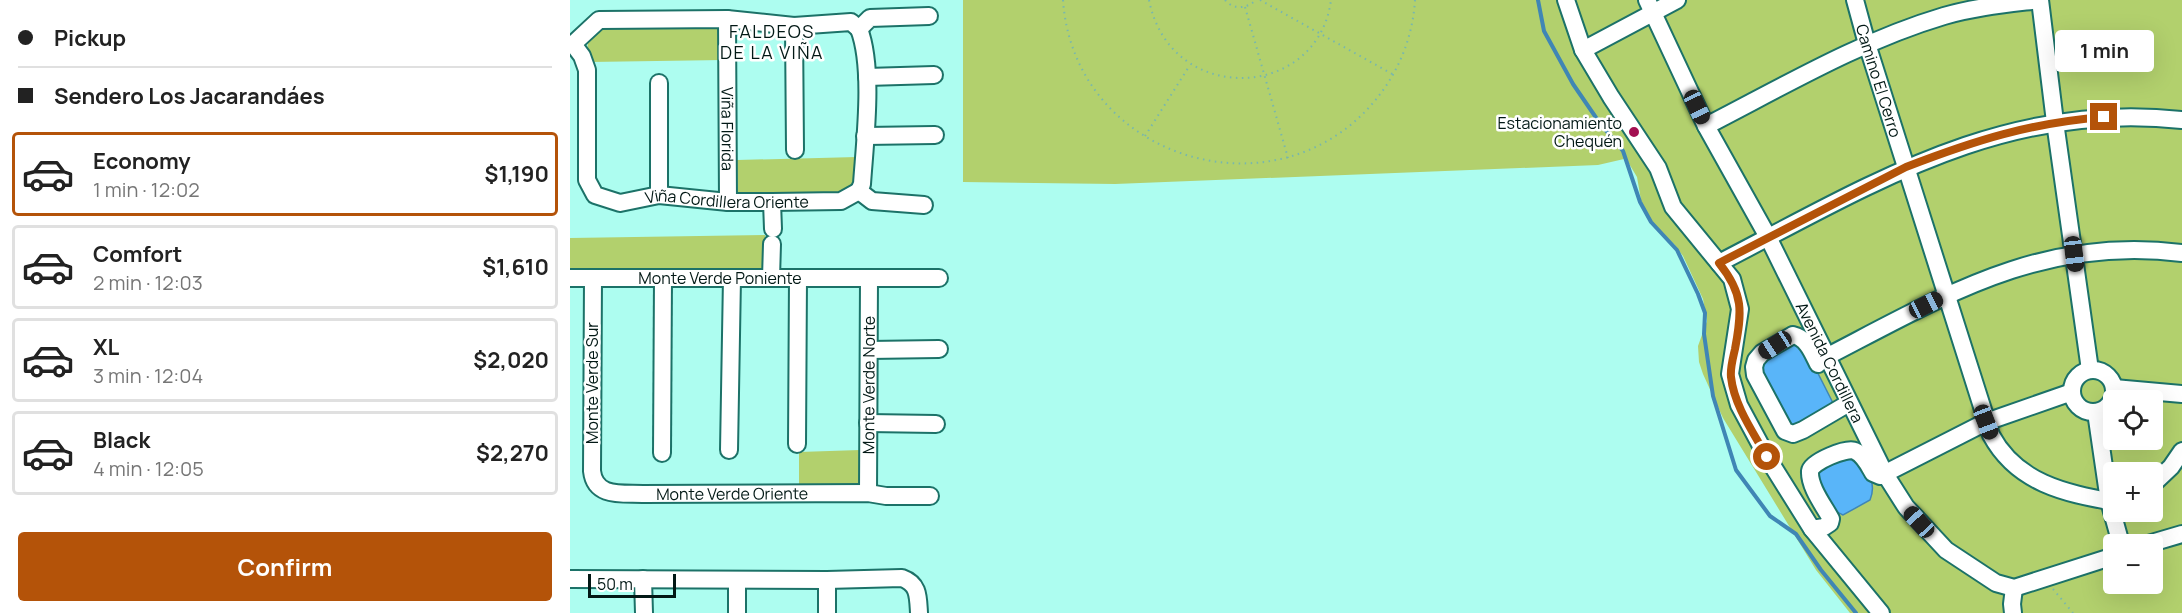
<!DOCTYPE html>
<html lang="en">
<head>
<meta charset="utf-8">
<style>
	body { margin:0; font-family:Manrope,sans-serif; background:#f2f2f2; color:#222; height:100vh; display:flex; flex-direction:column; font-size:22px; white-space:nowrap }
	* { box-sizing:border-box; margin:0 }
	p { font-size:20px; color:#767676 }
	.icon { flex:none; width:33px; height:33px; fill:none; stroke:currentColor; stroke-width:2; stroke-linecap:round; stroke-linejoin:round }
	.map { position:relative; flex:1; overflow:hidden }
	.panel { display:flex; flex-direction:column; background:#fff; width:570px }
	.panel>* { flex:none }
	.guide { display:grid; align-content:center; height:132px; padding:0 18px; background:#fff }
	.buttons { position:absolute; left:1533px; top:390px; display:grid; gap:12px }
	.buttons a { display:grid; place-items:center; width:60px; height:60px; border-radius:6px; background:#fff; box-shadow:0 6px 24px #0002; font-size:30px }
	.scale { position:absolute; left:18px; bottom:15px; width:88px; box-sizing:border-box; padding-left:6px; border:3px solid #021815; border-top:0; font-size:16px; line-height:21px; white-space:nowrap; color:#021815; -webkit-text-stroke:4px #fff; paint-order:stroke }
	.end { position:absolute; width:27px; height:27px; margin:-14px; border:8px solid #b45309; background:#fff; box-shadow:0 0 0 3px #fff }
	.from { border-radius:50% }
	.bubble { position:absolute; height:42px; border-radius:6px; background:#fff; box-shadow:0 6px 24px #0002; font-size:20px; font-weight:700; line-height:42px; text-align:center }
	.car { position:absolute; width:18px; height:36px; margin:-18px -9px; border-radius:8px; box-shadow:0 0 4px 2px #0007; background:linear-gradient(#222 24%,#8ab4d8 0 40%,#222 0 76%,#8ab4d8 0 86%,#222 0) }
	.guide b { display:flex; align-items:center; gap:21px; height:57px; font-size:22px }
	.guide b+b { border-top:2px solid #e0e0e0 }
	.guide i { width:15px; height:15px; background:#222 }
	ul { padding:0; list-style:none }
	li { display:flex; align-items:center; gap:18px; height:84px; margin:0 12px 9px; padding:0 6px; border:3px solid #e0e0e0; border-radius:6px }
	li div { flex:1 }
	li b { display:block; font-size:22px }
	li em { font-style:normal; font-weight:700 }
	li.current { border-color:#b45309 }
	li>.icon { width:54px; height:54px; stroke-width:1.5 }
	.cta { display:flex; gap:12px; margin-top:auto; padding:12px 18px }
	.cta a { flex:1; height:69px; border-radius:6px; background:#b45309; color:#fff; font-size:24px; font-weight:700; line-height:69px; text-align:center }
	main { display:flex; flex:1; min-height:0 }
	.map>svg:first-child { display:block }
	.green { fill:#b2d06d; fill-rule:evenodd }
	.water { fill:#59b5f9; stroke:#3f86b5; stroke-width:1.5 }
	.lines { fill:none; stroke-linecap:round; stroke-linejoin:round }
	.stream { stroke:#3f86b5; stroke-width:4 }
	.minor-casing { stroke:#1c7268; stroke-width:20 }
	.path { stroke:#78b7ad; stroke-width:2; stroke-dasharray:1.5 4.5; stroke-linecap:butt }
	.minor { stroke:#fff; stroke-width:16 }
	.route { stroke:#b45309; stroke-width:8 }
	.poi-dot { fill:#a31051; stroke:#fff; stroke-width:2 }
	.labels { text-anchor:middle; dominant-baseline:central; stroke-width:5; stroke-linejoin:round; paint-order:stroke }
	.street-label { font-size:16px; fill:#021815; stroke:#fff }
	.poi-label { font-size:16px; fill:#021815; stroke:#fff; text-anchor:end }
	.neighbourhood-label { font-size:18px; letter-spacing:1.5px; fill:#021815; stroke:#fff }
</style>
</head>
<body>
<main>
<section class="panel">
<div class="guide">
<b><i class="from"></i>Pickup</b>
<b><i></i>Sendero Los Jacarandáes</b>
</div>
<ul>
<li class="current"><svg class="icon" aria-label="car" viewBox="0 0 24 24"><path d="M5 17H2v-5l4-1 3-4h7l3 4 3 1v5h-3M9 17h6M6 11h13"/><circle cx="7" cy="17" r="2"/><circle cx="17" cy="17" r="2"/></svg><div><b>Economy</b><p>1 min · 12:02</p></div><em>$1,190</em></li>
<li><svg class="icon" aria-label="car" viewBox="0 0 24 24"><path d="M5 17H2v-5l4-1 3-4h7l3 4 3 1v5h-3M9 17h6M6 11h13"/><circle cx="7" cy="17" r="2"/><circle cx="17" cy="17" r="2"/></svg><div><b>Comfort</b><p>2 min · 12:03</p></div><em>$1,610</em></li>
<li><svg class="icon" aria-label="car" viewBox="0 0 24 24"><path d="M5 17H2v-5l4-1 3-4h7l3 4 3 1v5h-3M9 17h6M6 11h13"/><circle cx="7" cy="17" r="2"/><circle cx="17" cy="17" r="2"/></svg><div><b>XL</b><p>3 min · 12:04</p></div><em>$2,020</em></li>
<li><svg class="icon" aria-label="car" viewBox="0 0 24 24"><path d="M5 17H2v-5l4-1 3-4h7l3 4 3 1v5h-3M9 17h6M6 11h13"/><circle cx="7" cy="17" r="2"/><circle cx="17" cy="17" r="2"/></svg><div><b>Black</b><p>4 min · 12:05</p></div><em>$2,270</em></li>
</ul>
<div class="cta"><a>Confirm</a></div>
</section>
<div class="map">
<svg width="1612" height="613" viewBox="0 0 1612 613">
	<rect width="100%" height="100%" fill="#adfdf0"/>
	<g class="green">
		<path d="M393,0H1612V613H1280L1246,570L1153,418L1133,374L1129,362L1128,346L1137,321L1133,299L1113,256L1104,244L1082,225L1076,216L1072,206L1067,177L1058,162L1054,159L1028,165L545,184L393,182ZM1544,400H1582V440H1544ZM1544,472H1582V512H1544ZM1544,544H1582V584H1544Z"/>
		<path d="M31,26H150L153,60L20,62C15,46 17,35 31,26Z"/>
		<polygon points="287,157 287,179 273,192 168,194 167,160"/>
		<polygon points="195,235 195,271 0,273 0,238"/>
		<polygon points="290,450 291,487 229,488 229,452"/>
	</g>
	<g class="water">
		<polygon points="1218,342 1233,344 1262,401 1261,407 1236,427 1216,426 1189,376 1191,358"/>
		<path d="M1280,457L1289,459C1298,473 1307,483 1300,500L1273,515C1256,508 1253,491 1246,474L1258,466Z"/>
	</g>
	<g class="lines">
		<polyline class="stream" points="968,0 974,31 1003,84 1029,122 1053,151 1070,202 1081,222 1107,250 1128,294 1135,313 1134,334 1143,396 1166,470 1200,516 1226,534 1251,570 1286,613"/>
		<g class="minor-casing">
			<g id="minor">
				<polyline points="996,0 1013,50 1041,97 1088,168 1103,207 1162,279 1170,309 1160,374 1169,405 1197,457 1242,529 1311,613"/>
				<path id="s1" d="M1077,0L1136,126L1198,237L1315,474L1336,507L1376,550L1426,583L1444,588L1544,556"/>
				<path id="s2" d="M1285,0L1297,44L1421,435C1447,483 1494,493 1544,502"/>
				<polyline points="1470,0 1485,122 1520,370"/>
				<path id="s3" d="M157,19L158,202"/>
				<polyline points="224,26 225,150"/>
				<path d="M289,29C304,68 295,140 292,184L289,191"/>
				<polyline points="289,29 300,18 359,16"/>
				<path id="s4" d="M3,44L12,56L17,70V180L25,195L50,203L89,195L158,202H202L271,201L289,191"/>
				<polyline points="3,44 29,20 157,19 224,26 281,22 289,29"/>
				<polyline points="1013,50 1107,0"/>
				<polyline points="297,77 364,75"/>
				<path d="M1136,126C1214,86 1290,41 1374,16C1405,7 1437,4 1469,0"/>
				<polyline points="295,136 365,135"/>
				<polyline points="289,191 302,201 354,205"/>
				<polyline points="89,195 89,83"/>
				<polyline points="202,202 203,229"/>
				<path d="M1149,263C1300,185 1434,100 1612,120"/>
				<path id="s5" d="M0,278H369"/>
				<path id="s6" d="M23,278L22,471C25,498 52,493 73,494L298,493L316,496H360"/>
				<polyline points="201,278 202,244"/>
				<polyline points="299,350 369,349"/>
				<path d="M1256,357C1374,296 1473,235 1612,253"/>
				<path d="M1248,364C1242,352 1237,338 1223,335L1192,353L1186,360L1184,367L1185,375L1215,431L1223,434L1233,430L1279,403"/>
				<circle cx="1523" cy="391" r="21"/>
				<polyline points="1544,388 1612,394"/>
				<polyline points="1526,412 1539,501 1551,544"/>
				<polyline points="298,423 366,424"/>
				<polyline points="227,444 228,278"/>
				<polyline points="159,450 162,278"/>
				<polyline points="92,453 93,278"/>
				<polyline points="1582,485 1601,467 1612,451"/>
				<path id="s7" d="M298,493L299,278"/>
				<path d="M1242,529L1254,527L1260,523L1261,519C1254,506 1239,487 1240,471C1241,462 1277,447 1285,451C1294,455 1299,466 1303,473L1310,476L1416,422L1502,392"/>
				<polyline points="1578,544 1612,534"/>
				<path d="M0,579L257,580L332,578C349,584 348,597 349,613"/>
				<polyline points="73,579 74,613"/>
				<polyline points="167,613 167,580"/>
				<polyline points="257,613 257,580"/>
				<polyline points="1443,613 1442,604 1444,588"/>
			</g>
		</g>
		<g class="path">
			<path d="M493,0C504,162 714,223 811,93C831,66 843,34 845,0"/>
			<path d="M579,0C600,107 748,101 761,0"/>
			<path d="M655,0C664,10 676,9 686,0"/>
			<polyline points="690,0 824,75"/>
			<polyline points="675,7 718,158"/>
			<polyline points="575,136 620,65"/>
			<polyline points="1483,589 1503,613"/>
		</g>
		<use href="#minor" class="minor"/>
	</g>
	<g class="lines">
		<path class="route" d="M1197,457C1183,432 1164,405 1161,377C1160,368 1163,358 1165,349C1172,312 1174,294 1149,263L1336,167C1406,140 1460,123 1534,117"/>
	</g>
	<circle class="poi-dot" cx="1064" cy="132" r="6"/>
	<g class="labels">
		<g class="street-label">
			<text stroke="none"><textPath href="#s2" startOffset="84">Camino El Cerro</textPath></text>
			<text stroke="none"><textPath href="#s3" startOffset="110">Viña Florida</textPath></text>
			<text stroke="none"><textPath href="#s4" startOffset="291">Viña Cordillera Oriente</textPath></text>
			<text stroke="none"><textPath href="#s5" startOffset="150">Monte Verde Poniente</textPath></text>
			<text stroke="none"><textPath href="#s1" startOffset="406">Avenida Cordillera</textPath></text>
			<text transform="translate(22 383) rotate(-90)">Monte Verde Sur</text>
			<text stroke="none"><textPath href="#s7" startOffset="108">Monte Verde Norte</textPath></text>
			<text stroke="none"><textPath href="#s6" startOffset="345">Monte Verde Oriente</textPath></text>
		</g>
		<g class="poi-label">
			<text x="1052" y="123">Estacionamiento<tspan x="1052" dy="18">Chequén</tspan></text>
		</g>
		<g class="neighbourhood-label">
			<text x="202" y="31">FALDEOS<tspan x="202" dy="21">DE LA VIÑA</tspan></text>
		</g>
	</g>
</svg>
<div class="buttons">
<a><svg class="icon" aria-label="locate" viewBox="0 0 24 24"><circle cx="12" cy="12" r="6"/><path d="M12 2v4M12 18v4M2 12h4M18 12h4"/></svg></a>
<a>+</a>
<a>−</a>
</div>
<div class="scale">50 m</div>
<i class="end from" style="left:1197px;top:457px"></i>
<i class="end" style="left:1534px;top:117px"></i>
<div class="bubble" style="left:1485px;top:30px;width:99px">1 min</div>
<i class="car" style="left:1127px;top:107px;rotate:155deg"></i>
<i class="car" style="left:1504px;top:254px;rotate:173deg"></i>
<i class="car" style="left:1356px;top:305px;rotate:63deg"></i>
<i class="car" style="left:1205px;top:345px;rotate:237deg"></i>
<i class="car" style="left:1416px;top:422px;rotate:159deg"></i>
<i class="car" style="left:1349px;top:522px;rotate:317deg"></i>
</div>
</main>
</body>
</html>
